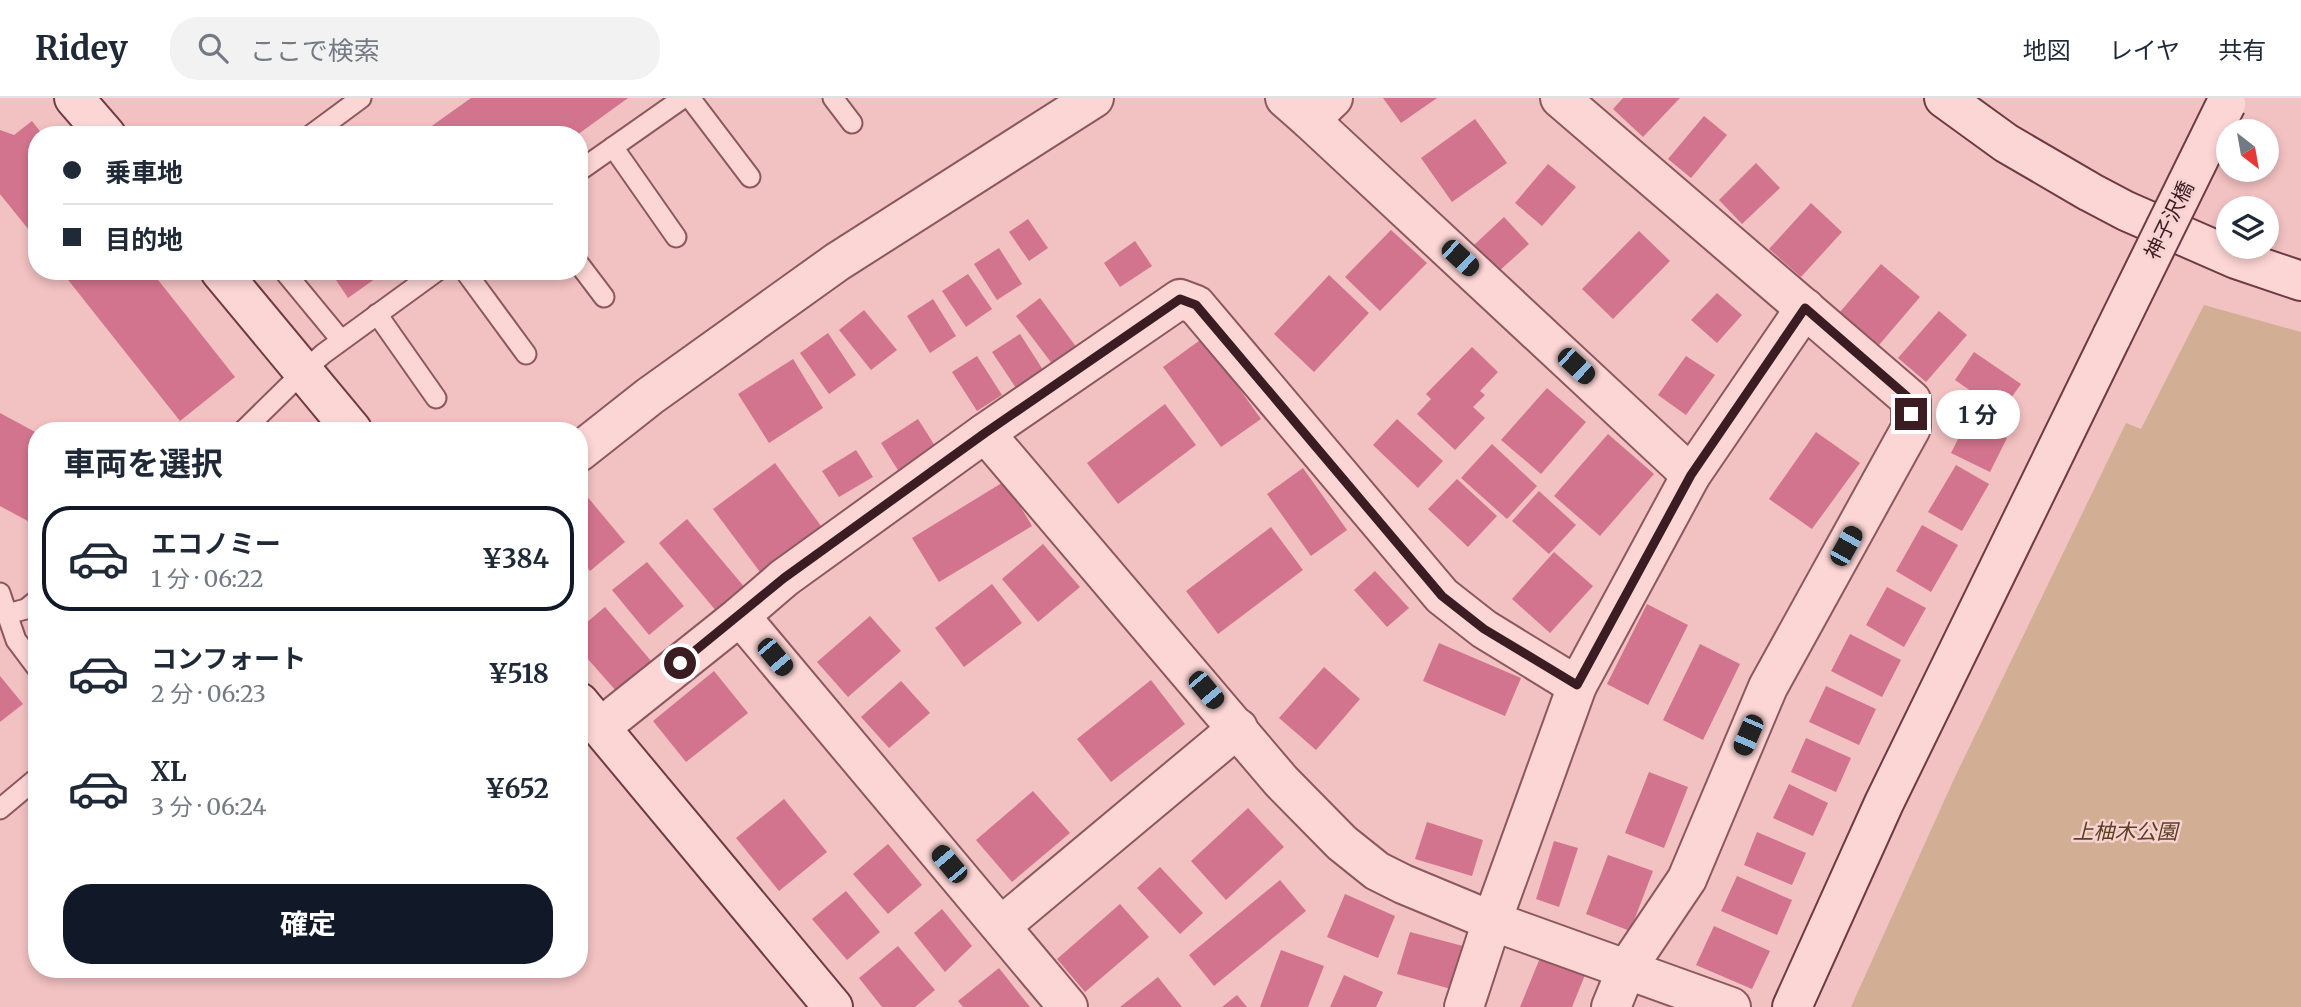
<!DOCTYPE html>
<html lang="ja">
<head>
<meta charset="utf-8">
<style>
	body { margin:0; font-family:Merriweather,"Noto Sans JP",serif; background:#f2f2f3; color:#1f2937; height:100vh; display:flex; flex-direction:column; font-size:26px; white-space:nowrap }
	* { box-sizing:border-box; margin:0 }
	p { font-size:23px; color:#747a83 }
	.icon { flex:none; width:38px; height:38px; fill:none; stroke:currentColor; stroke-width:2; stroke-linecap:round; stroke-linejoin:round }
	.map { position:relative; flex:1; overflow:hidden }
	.drawer { position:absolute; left:28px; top:324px; width:560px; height:556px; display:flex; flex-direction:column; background:#fff; border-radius:28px; box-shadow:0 4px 10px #0003 }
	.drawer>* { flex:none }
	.hud { position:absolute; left:28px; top:28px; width:560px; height:154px; border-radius:28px; box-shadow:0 4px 10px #0003; display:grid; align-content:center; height:154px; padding:0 35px; background:#fff }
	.needle { width:46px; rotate:149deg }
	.controls { position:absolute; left:2216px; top:21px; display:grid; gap:14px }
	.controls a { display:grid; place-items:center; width:63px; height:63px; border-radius:50%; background:#fff; box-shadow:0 4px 10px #0003; font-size:35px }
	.end { position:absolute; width:32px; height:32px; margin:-16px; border:9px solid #3b1c23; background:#fff; box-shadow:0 0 0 4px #fff }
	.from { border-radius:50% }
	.bubble { position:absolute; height:49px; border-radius:24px; background:#fff; box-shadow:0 4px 10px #0003; font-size:23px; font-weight:700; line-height:49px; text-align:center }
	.car { position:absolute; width:21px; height:42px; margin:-21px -10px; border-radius:9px; box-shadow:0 0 5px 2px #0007; background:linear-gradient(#222 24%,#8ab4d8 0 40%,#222 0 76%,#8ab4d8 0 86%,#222 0) }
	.hud b { display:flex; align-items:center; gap:24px; height:66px; font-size:26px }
	.hud b+b { border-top:2px solid #e0e1e3 }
	.hud i { width:18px; height:18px; background:#1f2937 }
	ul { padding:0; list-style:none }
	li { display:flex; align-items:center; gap:21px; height:105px; margin:0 14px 10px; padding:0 21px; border:4px solid transparent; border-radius:28px }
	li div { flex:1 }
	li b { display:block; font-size:26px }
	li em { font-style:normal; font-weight:700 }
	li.current { border-color:#111827 }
	li>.icon { width:63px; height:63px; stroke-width:1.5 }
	h2 { padding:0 35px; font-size:32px; line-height:84px }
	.button { display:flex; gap:14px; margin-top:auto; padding:14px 35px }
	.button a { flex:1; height:80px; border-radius:28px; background:#111827; color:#fff; font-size:28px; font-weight:700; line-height:80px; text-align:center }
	header { display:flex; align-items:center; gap:42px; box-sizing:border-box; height:98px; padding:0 35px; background:#fff; border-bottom:2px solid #e0e1e3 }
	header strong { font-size:33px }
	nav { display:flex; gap:38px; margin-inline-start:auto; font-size:24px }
	.search { width:490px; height:63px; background:#f2f2f3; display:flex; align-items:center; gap:18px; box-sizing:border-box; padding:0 24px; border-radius:28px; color:#747a83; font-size:26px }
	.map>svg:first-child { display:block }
	.green { fill:#d1ae94 }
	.building { fill:#d3748e }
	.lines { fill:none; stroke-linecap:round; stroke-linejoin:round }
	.lane-casing { stroke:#8d575f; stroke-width:23 }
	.street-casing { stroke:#8d575f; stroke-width:42 }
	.secondary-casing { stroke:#6f3a44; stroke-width:42 }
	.lane { stroke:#fcd6d5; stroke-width:19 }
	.street { stroke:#fcd6d5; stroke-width:38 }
	.secondary { stroke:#fcd6d5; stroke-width:38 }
	.secondary-bridge-casing { stroke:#6f3a44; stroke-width:42; stroke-linecap:butt }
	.secondary-bridge { stroke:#fcd6d5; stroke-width:38 }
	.route { stroke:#3b1c23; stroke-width:9 }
	.labels { text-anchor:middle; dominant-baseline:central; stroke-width:5; stroke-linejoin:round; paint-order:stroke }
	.street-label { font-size:21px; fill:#3b1c23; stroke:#f8d2d1 }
	.park-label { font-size:21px; font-style:italic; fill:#5a4121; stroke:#f8d2d1 }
</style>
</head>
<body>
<header>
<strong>Ridey</strong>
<div class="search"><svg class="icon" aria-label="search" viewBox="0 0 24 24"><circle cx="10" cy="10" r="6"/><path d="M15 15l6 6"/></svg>ここで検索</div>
<nav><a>地図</a><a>レイヤ</a><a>共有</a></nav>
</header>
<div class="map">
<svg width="2301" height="909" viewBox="0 0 2301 909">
	<rect width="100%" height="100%" fill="#f2c1c1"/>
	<polygon class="green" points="2204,207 2301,234 2301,909 1851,909 1954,681 2126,325 2141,331"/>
	<g class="building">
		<polygon points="471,0 628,0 577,37 419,37"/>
		<polygon points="1383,0 1437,0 1401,25"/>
		<polygon points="1623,0 1680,0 1643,39 1613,11"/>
		<polygon points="1704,18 1727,37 1691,80 1668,61"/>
		<polygon points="1475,21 1507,65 1452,104 1421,60"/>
		<polygon points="32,23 43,37 37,37 37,142 0,96 0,32 14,37"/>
		<polygon points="1756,65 1780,90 1742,126 1719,102"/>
		<polygon points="1548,66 1576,89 1542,128 1515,105"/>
		<polygon points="1811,105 1842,134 1801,179 1769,151"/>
		<polygon points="1504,119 1529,146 1498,174 1473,148"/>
		<polygon points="1028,121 1048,150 1029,163 1009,134"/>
		<polygon points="1391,132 1427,165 1380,213 1345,179"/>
		<polygon points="1639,133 1670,163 1613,221 1582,191"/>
		<polygon points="1135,143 1152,168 1120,189 1104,165"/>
		<polygon points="999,150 1022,186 997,202 974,166"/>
		<polygon points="1881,166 1920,199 1879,247 1840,214"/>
		<polygon points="61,173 151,173 235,279 180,323"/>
		<polygon points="330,173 386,173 348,200"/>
		<polygon points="968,176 992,211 966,229 942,193"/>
		<polygon points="1329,177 1369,215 1314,274 1274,236"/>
		<polygon points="1717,195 1742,217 1717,245 1691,222"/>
		<polygon points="1040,200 1077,250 1053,267 1016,218"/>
		<polygon points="933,201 956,238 930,255 907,218"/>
		<polygon points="864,212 897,252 871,272 839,232"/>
		<polygon points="1939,213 1967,237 1926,284 1898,260"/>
		<polygon points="828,235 856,277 829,296 800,255"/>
		<polygon points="1020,236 1045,275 1018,293 992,254"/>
		<polygon points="1203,240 1261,321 1221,349 1163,269"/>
		<polygon points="1472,249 1498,274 1480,293 1485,297 1473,309 1485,320 1455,352 1417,316 1431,301 1426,296"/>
		<polygon points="1974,254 2021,286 2001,314 1955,282"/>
		<polygon points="977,258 1002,297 977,313 952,274"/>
		<polygon points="1686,258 1715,277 1686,317 1658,297"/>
		<polygon points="793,261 823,310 769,345 738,296"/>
		<polygon points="1547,290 1586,324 1541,376 1501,342"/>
		<polygon points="1165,306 1196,347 1118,406 1087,365"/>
		<polygon points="0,315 37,335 37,428 0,408"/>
		<polygon points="918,321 942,359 904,382 881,345"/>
		<polygon points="1397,321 1443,363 1418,390 1373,347"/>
		<polygon points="1968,321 2007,340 1990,374 1951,355"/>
		<polygon points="1816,334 1860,365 1812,431 1769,401"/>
		<polygon points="1608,336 1654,376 1600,438 1554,398"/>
		<polygon points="1492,346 1537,388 1507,421 1461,380"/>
		<polygon points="856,352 873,379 839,399 822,373"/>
		<polygon points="775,365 821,428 760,474 713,411"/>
		<polygon points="1956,367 1989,386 1962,433 1928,414"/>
		<polygon points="1303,370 1347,432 1311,458 1267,396"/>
		<polygon points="1457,381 1497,418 1468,449 1428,411"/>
		<polygon points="1005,383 1032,428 939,484 912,440"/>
		<polygon points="1539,393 1576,427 1549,456 1512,423"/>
		<polygon points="585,396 625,444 590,473 579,459 579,400"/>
		<polygon points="687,421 746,491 717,514 659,445"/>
		<polygon points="1922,427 1958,447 1931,494 1896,473"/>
		<polygon points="1271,429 1303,472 1218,536 1186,493"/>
		<polygon points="1043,446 1080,489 1038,524 1002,481"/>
		<polygon points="1554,454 1593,488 1550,535 1512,501"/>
		<polygon points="647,464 684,508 649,537 612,492"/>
		<polygon points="1375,473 1409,510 1387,529 1354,492"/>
		<polygon points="992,486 1022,525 964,569 935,530"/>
		<polygon points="1887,489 1926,510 1904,549 1866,527"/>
		<polygon points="1647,506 1688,527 1648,607 1607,586"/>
		<polygon points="605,509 652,564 617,594 579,551 579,531"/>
		<polygon points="870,518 901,553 848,599 817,564"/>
		<polygon points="1850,536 1901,562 1882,599 1831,573"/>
		<polygon points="1439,545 1521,580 1505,618 1423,583"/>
		<polygon points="1700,546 1740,566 1703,642 1663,622"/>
		<polygon points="1324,569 1360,601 1316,652 1279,620"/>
		<polygon points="714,573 748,615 686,664 653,623"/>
		<polygon points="0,578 23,606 0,624"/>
		<polygon points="1151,582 1185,626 1111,684 1077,641"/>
		<polygon points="901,583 930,615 889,650 861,619"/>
		<polygon points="1826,588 1876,611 1859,647 1809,624"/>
		<polygon points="1806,640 1851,660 1836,694 1791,674"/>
		<polygon points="1649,674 1688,689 1664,750 1625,735"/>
		<polygon points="1789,686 1828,705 1813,738 1773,720"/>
		<polygon points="1033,693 1070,735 1012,784 976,742"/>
		<polygon points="784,701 827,754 779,793 736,740"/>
		<polygon points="1248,710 1284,749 1226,802 1191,763"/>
		<polygon points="1427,724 1483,742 1472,778 1415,761"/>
		<polygon points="1757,734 1806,755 1792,787 1744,767"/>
		<polygon points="1554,743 1578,750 1559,809 1536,801"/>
		<polygon points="888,746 922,787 888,816 853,776"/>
		<polygon points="1608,757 1653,773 1630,833 1586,816"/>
		<polygon points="1160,769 1203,815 1180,836 1137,790"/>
		<polygon points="1737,778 1792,802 1777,837 1721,813"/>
		<polygon points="1280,782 1306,813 1214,888 1189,857"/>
		<polygon points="846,793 880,834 847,862 812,821"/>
		<polygon points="1345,796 1395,818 1378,860 1327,839"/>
		<polygon points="1120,806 1149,839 1085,894 1057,861"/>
		<polygon points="942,811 972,848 945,874 914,835"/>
		<polygon points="1714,828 1770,853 1752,891 1696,867"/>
		<polygon points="1410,834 1463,848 1451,891 1397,876"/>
		<polygon points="898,848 935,892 915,909 882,909 859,880"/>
		<polygon points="1281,852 1324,868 1308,909 1260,909"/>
		<polygon points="1540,860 1585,877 1572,909 1520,909"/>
		<polygon points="999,870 1030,909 963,909 958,903"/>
		<polygon points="1344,877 1383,894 1376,909 1330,909"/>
		<polygon points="1158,879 1182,909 1120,909"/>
		<polygon points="1237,897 1247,909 1222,909"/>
	</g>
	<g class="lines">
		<g class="lane-casing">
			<g id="lane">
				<polyline points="690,0 750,79"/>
				<polyline points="833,0 852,25"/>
				<polyline points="311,37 361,0"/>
				<polyline points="613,49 676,139"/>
				<polyline points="579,73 683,0"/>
				<polyline points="579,166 604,199"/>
				<polyline points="284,173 341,242"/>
				<polyline points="465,173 526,256"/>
				<polyline points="377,216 436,300"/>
				<polyline points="244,332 303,274 323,256 437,173"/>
				<polyline points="0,495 7,516 26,511 37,502"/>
				<polyline points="7,516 16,542 37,570"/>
				<polyline points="0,711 37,680"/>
			</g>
		</g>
		<g class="street-casing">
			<g id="street">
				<polyline points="1285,0 1310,22 1333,0"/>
				<polyline points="1560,0 1911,302 1911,330 1768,589 1687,781 1627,870 1611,909"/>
				<polyline points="1310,22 1691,377"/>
				<polyline points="985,335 1281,683 1342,745 1377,773 1403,786 1492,823 1731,909"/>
				<polyline points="579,354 650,298 837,164 1094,0"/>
				<polyline points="601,629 740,518"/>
				<polyline points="1001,828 1238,630"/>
				<polyline points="1068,909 740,518 784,480 985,335 1180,201 1196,207 1442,498 1484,531 1577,588"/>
				<polyline points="1464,909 1492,823 1577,588 1691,377 1805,210"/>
			</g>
		</g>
		<g class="secondary-casing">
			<g id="secondary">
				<polyline points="74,0 106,37"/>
				<polyline points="1944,0 2006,45 2090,94 2126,113 2236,161 2301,183"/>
				<polyline points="220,173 352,332"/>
				<polyline points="579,604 833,909"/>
				<polyline points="1792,909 1884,705 2112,238"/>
			</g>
		</g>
		<use href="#lane" class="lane"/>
		<use href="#street" class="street"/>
		<use href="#secondary" class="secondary"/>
		<g class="secondary-bridge-casing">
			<polyline id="secondary-bridge" points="2112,238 2226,6"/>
		</g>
		<use href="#secondary-bridge" class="secondary-bridge"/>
	</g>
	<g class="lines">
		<polyline class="route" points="680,565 784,480 985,335 1180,201 1196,207 1442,498 1484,531 1577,587 1691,377 1805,210 1911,302 1911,316"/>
	</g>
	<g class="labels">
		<g class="street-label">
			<text transform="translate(2169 122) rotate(-64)">神子沢橋</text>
		</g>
		<g class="park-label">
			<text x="2125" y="733">上柚木公園</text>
		</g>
	</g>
</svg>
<div class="controls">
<a><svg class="needle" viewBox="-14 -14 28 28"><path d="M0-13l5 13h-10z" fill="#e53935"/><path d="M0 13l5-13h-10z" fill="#747a83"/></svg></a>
<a><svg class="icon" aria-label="layers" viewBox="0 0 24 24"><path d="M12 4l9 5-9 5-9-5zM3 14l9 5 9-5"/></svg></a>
</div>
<i class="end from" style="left:680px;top:565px"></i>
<i class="end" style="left:1911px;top:316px"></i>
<div class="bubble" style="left:1936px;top:292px;width:84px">1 分</div>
<i class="car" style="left:1460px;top:160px;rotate:133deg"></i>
<i class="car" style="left:1576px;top:268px;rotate:133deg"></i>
<i class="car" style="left:1846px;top:448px;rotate:29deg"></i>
<i class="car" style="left:775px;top:559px;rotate:140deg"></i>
<i class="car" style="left:1206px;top:592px;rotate:140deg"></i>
<i class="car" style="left:1748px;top:637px;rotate:203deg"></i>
<i class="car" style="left:949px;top:766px;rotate:320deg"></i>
<div class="hud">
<b><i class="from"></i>乗車地</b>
<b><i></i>目的地</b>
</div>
<section class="drawer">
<h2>車両を選択</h2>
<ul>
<li class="current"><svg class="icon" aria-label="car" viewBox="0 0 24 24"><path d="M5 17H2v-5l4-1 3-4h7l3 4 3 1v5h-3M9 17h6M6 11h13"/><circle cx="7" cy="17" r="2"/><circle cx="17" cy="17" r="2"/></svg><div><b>エコノミー</b><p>1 分 · 06:22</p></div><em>¥384</em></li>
<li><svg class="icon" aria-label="car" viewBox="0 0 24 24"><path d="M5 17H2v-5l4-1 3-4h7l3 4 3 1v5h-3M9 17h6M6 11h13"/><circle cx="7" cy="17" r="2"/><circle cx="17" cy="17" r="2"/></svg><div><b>コンフォート</b><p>2 分 · 06:23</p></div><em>¥518</em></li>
<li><svg class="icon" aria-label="car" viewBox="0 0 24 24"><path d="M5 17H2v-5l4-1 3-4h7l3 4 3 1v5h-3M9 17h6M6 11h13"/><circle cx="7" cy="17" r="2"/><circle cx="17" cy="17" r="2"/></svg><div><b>XL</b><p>3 分 · 06:24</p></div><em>¥652</em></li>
</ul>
<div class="button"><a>確定</a></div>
</section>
</div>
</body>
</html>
